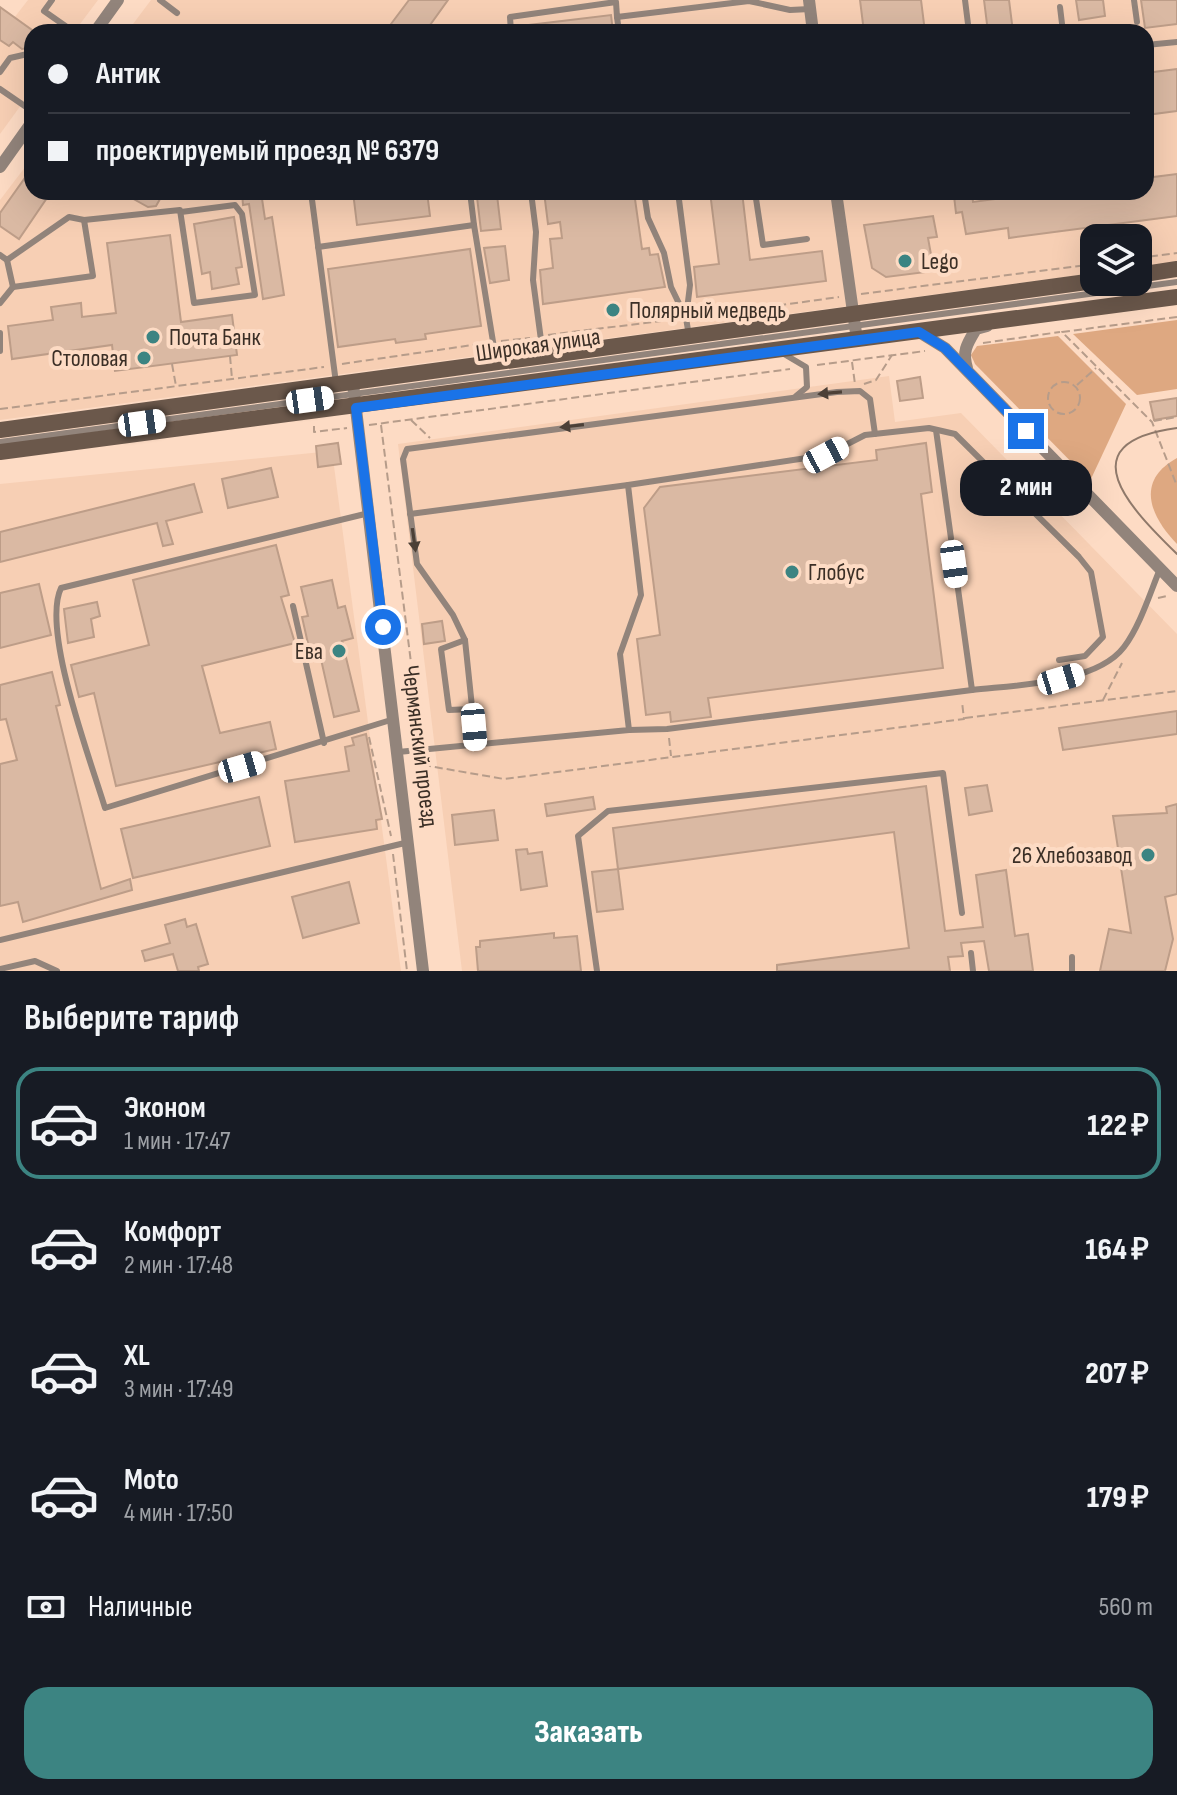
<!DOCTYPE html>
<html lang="ru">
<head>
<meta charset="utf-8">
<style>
	body { margin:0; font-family:"Sofia Sans Condensed",sans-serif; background:#242831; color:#f1f3f6; height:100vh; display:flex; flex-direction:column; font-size:30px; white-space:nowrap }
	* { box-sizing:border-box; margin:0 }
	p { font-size:26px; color:#9ea1a6 }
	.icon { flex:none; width:44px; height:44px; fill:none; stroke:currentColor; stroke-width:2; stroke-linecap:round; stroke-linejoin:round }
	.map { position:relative; height:971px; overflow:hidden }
	.details { display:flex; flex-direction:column; background:#171b24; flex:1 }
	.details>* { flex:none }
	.guide { position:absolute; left:24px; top:24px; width:1130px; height:176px; border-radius:24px; box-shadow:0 8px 32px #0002; display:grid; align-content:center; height:176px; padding:0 24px; background:#171b24 }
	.tools { position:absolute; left:1080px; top:224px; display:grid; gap:16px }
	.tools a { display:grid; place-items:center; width:72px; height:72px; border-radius:16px; background:#171b24; box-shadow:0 8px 32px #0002; font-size:40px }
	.end { position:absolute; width:36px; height:36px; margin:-18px; border:10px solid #1a73e8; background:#fff; box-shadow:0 0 0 4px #fff }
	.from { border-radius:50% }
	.bubble { position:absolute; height:56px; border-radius:24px; background:#171b24; box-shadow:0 8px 32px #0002; font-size:26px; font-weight:800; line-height:56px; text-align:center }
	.car { position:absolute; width:24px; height:48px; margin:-24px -12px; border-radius:10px; box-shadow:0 0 6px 2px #0007; background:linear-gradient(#fff 24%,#345 0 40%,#fff 0 76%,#345 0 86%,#fff 0) }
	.guide b { display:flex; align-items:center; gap:28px; height:76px; font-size:30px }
	.guide b+b { border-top:2px solid #363941 }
	.guide i { width:20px; height:20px; background:#f1f3f6 }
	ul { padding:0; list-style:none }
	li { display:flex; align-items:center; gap:24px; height:112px; margin:0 16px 12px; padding:0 8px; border:4px solid transparent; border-radius:24px }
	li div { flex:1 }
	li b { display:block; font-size:30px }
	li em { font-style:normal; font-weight:800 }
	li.current { border-color:#3c8482 }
	li>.icon { width:72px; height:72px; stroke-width:1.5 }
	h2 { padding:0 24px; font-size:36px; line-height:96px }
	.pay { display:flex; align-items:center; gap:20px; height:88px; padding:0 24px; font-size:30px }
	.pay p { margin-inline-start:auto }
	.cta { display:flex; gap:16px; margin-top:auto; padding:16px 24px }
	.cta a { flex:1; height:92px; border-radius:24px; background:#3c8482; color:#fff; font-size:32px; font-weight:800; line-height:92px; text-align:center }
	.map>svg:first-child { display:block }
	.built { fill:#f7cfb4 }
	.green { fill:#dea881 }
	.building { fill:#dab9a3; stroke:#bd9d88; stroke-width:2 }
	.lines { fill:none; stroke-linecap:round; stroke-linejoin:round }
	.path { stroke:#b69c8a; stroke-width:2; stroke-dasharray:8 4; stroke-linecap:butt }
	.service { stroke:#92847b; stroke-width:6 }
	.minor { stroke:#92847b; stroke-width:12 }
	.secondary { stroke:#6b584b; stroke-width:16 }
	.tram { stroke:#8f796a; stroke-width:2 }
	.oneway { fill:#4c4037 }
	.route { stroke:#1a73e8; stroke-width:10 }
	.poi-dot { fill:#3c8482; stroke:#fddbc4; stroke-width:3 }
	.labels { text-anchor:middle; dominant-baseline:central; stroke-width:8; stroke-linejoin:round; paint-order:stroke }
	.poi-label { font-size:24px; fill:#3b2f26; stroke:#fddbc4; text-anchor:start }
	.street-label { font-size:24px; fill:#3b2f26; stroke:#fddbc4 }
</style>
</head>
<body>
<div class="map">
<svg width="1177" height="971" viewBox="0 0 1177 971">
	<rect width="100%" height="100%" fill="#fddbc4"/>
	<g class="built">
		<polygon points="28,0 98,0 74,32 32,32 32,90 0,134 0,36"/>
		<polygon points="151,0 1177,0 1177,262 1138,267 1138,238 1094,238 1094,273 0,420 0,200 32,158 32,192 1146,192 1146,32 127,32"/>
		<polygon points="889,376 895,422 961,413 1177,634 1177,971 462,971 398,444"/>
		<polygon points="332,451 401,971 0,971 0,484"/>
	</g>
	<g class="green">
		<polygon points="1177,320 1177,389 1137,395 1073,334"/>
		<polygon points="1058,336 1126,404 1090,481 975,364 971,355 977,346"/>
		<path d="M1177,458V544C1150,516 1135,481 1177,458Z"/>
	</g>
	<g class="building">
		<polygon points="409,0 448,0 425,32 393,32 388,28"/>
		<polygon points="860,0 921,0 925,32 864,32"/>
		<polygon points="984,0 1009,0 1013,32 988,32"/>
		<polygon points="1076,0 1103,0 1105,16 1079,20"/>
		<polygon points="1141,0 1177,0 1177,24 1145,28"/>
		<polygon points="0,7 32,30 28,48 22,49 13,42 9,46 0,40"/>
		<polygon points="611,15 613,32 521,32 521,26"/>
		<polygon points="1177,69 1177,111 1146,115 1146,73"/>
		<polygon points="32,168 32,192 51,192 19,239 0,226 0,213"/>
		<polygon points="1177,174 1177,216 1009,238 1008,228 966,234 962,212 956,213 954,196 972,194 973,202 1048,192 1146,192 1146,178"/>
		<polygon points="121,192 164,192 156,206 148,207"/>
		<polygon points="242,192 261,192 265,219 272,217 284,295 263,299 249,204 243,205"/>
		<polygon points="353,192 427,192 430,216 357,225"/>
		<polygon points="544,192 634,192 642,249 649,248 650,255 658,254 665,287 543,304 540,270 553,268 550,239 562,238 560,222 548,224"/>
		<polygon points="710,192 742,192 750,260 822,251 826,281 697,297 694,267 719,264"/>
		<polygon points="497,195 501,229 481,231 477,197"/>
		<polygon points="933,216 937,237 928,238 934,271 886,277 872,268 864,225"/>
		<polygon points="234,217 242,267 236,268 239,284 212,289 210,272 202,274 194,224"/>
		<polygon points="170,235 181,322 232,315 237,355 115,371 112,345 12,359 8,326 53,320 51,307 81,303 82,317 116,313 107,243"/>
		<polygon points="505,246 509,280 490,283 484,248"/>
		<polygon points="470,249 481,326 425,334 426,339 396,343 395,339 338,347 328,269"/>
		<polygon points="920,377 923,398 900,401 897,381"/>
		<polygon points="1177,398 1177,416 1154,420 1150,402"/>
		<polygon points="338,443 341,464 318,467 316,446"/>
		<polygon points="926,443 932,492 921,494 943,668 708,698 711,717 671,722 670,712 646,715 637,639 660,635 644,508 660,487 877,460 876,450"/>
		<polygon points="271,468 278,497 228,508 222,479"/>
		<polygon points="194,484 202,512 166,521 173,544 163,546 157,523 0,562 0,532"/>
		<polygon points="276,545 289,595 281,597 295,643 202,666 220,733 270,722 276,749 116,786 94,693 79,697 71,665 149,645 133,580"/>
		<polygon points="332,580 338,608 345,606 353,638 342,641 359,711 334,717 318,646 309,648 302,617 308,616 301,587"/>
		<polygon points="39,584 51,635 0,648 0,593"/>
		<polygon points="97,602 100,616 91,619 94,637 68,643 64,609"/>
		<polygon points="442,621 445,641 424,644 422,624"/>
		<polygon points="52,672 60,705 56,706 101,889 130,879 132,890 23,922 18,902 0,906 0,764 17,760 6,719 0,720 0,685"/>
		<polygon points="1177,711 1177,734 1063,750 1059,728"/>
		<polygon points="366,734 382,819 376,820 377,829 295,842 285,781 349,771 345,747 354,745 352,738"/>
		<polygon points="987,785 992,811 969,815 965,788"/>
		<polygon points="926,786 945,931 983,927 976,875 1006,870 1015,936 1028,934 1033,971 989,971 984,941 961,943 963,956 948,957 950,971 777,971 777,965 909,948 894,832 618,869 613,828"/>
		<polygon points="259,797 270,846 133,878 121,829"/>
		<polygon points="593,797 595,809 547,816 545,804"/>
		<polygon points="1177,804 1177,894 1165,897 1173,939 1165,971 1100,971 1109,929 1131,933 1113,816 1167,813 1166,807"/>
		<polygon points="494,810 498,840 455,845 452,815"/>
		<polygon points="527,849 528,854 542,852 547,886 521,890 516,850"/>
		<polygon points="618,869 623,909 597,912 592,872"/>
		<polygon points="349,882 359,923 303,938 292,897"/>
		<polygon points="185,919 187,927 196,924 208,964 198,967 199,971 178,971 173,954 145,961 142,951 170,943 165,925"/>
		<polygon points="554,933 554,938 577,936 581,971 478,971 476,947 480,947 480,941"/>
	</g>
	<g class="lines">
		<g class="path">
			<polyline points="1138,258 1177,253"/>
			<polyline points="861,294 1094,264"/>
			<polyline points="695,317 839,297"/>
			<polyline points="1177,317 1062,332 1152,422 1177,486"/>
			<polyline points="548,335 677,319"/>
			<polyline points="501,341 530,338"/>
			<polyline points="983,343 1060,332"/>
			<polyline points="230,356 232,379"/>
			<polyline points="852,362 855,384"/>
			<polyline points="172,364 176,386"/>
			<polyline points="342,364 486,343"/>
			<polyline points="817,365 925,351"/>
			<circle cx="1064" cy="398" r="16"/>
			<polyline points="864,384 876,380 892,355"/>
			<polyline points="1077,385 1096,368"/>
			<polyline points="0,409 324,367"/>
			<polyline points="411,420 430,438"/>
			<polyline points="1154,421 1177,417"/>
			<polyline points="369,425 790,369"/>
			<polyline points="381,425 420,734"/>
			<polyline points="314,426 314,432 347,428"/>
			<polyline points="1158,598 1167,596"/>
			<polyline points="1103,700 1122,663"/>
			<polyline points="965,718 1177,691"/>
			<polyline points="369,737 391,836"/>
			<polyline points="669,738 671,756"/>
			<polyline points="423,765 504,779 964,719 962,702"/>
			<polyline points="393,854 407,971"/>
		</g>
		<g class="service">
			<polyline points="52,0 44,11 74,32"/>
			<polyline points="160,0 177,13"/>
			<polyline points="965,0 969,32"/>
			<polyline points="1134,0 1137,22"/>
			<polyline points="1060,7 1063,32"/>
			<polyline points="617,17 619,32"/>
			<polyline points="511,32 510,17 616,2 617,17 749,1 790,10 810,9"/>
			<polyline points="1146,45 1177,42"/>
			<polyline points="0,72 10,58 32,53"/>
			<polyline points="0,89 32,111"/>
			<polyline points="311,192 336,383"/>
			<polyline points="470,192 474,225"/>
			<polyline points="531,192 536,232 533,280 543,355"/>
			<polyline points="644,192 648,218 664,253 671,287 686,318 689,336"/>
			<polyline points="678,192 690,285 686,318"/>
			<polyline points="755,192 763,245 807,239"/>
			<polyline points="318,247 474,225 496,360"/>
			<polyline points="0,255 7,260 69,217 84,220 180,210 194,303 255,295 242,214 235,205 181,212"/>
			<polyline points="7,260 13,287 93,276 84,220"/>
			<polyline points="0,303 13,287"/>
			<polyline points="0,333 0,351"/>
			<polyline points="784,354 806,367 807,387 796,396"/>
			<path d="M936,430L972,690C1015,685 1096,684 1124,647C1140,626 1150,593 1160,569"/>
			<polyline points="0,442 1177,282"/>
			<path d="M369,513L61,588C41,630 91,761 105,808L394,719"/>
			<polyline points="410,514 628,485"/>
			<polyline points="293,606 324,743"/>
			<polyline points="465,640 441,649 449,710 472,709"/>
			<polyline points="629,730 667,729 972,690"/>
			<polyline points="476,745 465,640 453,615 417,564 403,459 407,449 837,392 860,391 870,399 875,434"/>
			<polyline points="398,752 629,730 620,654 641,595 628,485 826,455 865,435 929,428 955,434 1079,557 1091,572 1103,637 1085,656 1059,660"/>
			<polyline points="0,940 409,842"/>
			<polyline points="971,953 973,971"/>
			<polyline points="0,969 35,961 57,971"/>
			<polyline points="597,971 578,836 608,811 943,773 962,913"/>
			<polyline points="1072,971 1072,957"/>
		</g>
		<g class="minor">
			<polyline points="809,0 813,32"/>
			<polyline points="95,32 118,0"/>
			<polyline points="0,167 32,122"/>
			<polyline points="836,192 857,340"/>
			<polyline points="919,332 945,348 1177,586"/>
			<path d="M967,368C962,351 967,344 976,329L987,326"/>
			<polyline points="353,384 423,971"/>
		</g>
		<g class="secondary">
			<polyline points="1138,275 1177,269"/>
			<polyline points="0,430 1094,281"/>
			<polyline points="0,452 1177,297"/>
		</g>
		<path class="tram" d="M1177,428C1065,443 1132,510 1177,554"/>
	</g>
	<defs><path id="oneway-solid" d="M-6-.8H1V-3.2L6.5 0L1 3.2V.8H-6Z" transform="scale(2)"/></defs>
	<g class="oneway">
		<use href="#oneway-solid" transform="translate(830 393) rotate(175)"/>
		<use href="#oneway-solid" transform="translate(572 426) rotate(173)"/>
		<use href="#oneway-solid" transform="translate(414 540) rotate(82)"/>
	</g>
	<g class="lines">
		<polyline class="route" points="383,627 356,408 919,332 945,348 1026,431"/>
	</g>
	<g class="poi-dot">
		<circle cx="905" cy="261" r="8"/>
		<circle cx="613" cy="310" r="8"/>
		<circle cx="153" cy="337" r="8"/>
		<circle cx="144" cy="358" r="8"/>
		<circle cx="792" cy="572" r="8"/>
		<circle cx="339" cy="651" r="8"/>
		<circle cx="1148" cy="855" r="8"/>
	</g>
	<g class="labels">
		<g class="poi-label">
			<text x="921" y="261">Lego</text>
			<text x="629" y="310">Полярный медведь</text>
			<text x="169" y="337">Почта Банк</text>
			<text x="128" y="358" text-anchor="end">Столовая</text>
			<text x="808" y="572">Глобус</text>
			<text x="323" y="651" text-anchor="end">Ева</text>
			<text x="1132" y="855" text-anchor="end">26 Хлебозавод</text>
		</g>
		<g class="street-label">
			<text transform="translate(538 345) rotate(-8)">Широкая улица</text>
			<text transform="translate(420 746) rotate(83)">Чермянский проезд</text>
		</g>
	</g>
</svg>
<div class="tools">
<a><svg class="icon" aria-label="layers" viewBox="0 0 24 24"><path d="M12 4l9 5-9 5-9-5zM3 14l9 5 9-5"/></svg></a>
</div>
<i class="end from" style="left:383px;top:627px"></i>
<i class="end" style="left:1026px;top:431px"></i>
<div class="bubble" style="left:960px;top:460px;width:132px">2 мин</div>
<i class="car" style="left:310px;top:400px;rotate:82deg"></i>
<i class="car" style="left:142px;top:423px;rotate:82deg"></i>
<i class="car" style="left:826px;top:455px;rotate:62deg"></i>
<i class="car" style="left:954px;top:564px;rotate:172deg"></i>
<i class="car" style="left:1061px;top:679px;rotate:73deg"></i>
<i class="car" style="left:474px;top:727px;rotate:175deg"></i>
<i class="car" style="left:242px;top:767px;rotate:74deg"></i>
<div class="guide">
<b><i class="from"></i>Антик</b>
<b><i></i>проектируемый проезд № 6379</b>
</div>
</div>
<section class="details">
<h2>Выберите тариф</h2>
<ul>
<li class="current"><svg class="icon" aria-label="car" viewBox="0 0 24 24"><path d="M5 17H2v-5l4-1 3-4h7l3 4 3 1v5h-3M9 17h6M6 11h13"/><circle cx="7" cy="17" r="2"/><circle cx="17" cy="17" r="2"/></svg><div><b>Эконом</b><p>1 мин · 17:47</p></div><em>122 ₽</em></li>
<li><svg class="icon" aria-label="car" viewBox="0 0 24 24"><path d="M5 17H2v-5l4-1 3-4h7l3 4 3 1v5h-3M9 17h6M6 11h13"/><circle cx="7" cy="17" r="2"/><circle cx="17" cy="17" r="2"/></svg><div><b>Комфорт</b><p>2 мин · 17:48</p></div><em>164 ₽</em></li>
<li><svg class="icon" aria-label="car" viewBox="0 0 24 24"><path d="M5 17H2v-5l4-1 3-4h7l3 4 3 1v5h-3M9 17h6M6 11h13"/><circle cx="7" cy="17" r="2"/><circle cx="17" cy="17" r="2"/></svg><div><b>XL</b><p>3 мин · 17:49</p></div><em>207 ₽</em></li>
<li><svg class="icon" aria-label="car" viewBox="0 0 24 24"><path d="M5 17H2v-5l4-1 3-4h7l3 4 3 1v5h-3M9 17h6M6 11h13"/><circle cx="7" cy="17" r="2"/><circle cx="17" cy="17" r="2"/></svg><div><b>Moto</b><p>4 мин · 17:50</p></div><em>179 ₽</em></li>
</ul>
<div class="pay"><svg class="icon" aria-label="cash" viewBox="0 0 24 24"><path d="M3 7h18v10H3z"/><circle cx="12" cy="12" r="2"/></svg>Наличные<p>560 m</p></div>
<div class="cta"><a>Заказать</a></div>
</section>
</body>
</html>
